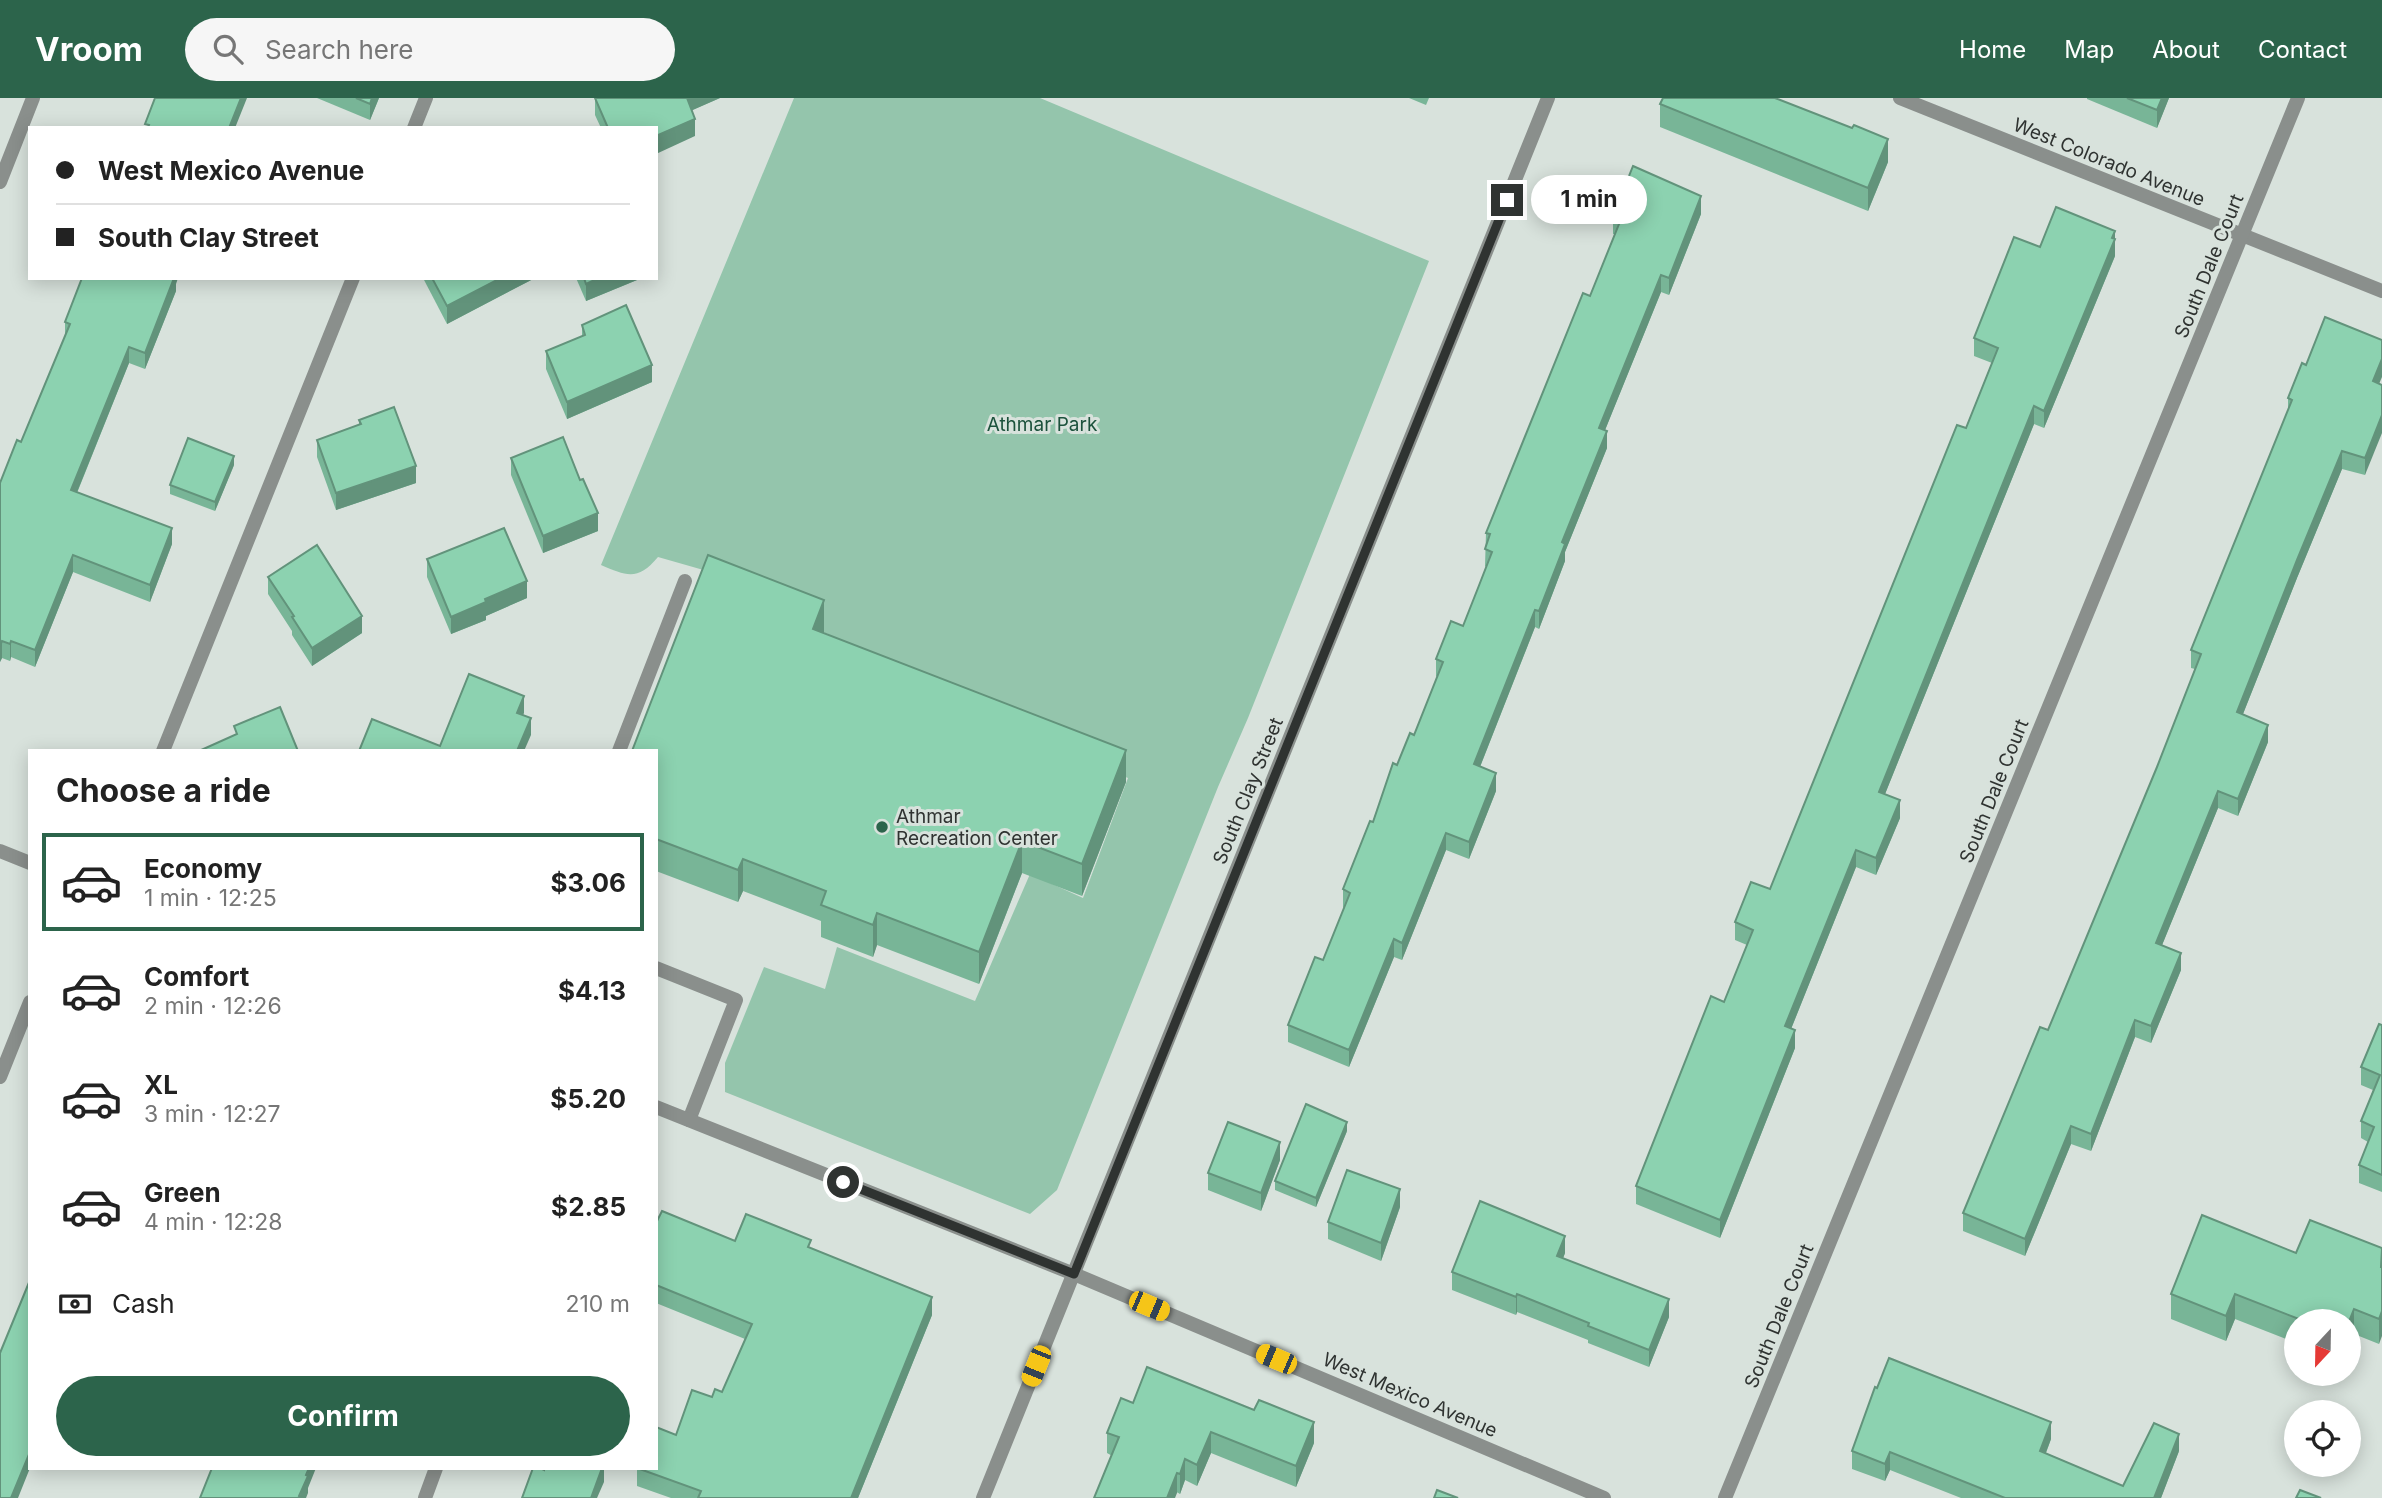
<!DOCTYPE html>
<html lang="en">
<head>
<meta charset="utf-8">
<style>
	body { margin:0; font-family:Inter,sans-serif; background:#f6f6f6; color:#222; height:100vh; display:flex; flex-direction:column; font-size:26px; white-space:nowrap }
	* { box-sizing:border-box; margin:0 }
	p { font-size:23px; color:#767676 }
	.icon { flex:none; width:38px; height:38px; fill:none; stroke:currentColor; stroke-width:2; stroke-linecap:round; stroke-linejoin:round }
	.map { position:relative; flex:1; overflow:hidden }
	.side { position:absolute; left:28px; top:651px; width:630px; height:721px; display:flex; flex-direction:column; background:#fff; border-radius:0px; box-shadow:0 4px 18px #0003 }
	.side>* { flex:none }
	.banner { position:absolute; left:28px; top:28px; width:630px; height:154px; border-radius:0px; box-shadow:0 4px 18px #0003; display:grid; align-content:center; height:154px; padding:0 28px; background:#fff }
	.needle { width:46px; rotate:202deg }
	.tools { position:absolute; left:2284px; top:1211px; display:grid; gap:14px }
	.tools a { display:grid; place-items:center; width:77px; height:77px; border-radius:50%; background:#fff; box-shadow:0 4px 18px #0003; font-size:35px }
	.end { position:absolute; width:32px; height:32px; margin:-16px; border:9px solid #2f3331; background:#fff; box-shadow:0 0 0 4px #fff }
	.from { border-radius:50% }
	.bubble { position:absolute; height:49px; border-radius:24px; background:#fff; box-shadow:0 4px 18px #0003; font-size:23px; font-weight:700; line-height:49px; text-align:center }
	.car { position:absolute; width:21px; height:42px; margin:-21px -10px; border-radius:9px; box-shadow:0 0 5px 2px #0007; background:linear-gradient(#f5c518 24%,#345 0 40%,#f5c518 0 76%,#345 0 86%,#f5c518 0) }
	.banner b { display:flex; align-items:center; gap:24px; height:66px; font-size:26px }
	.banner b+b { border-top:2px solid #e0e0e0 }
	.banner i { width:18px; height:18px; background:#222 }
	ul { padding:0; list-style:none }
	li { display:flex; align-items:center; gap:21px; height:98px; margin:0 14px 10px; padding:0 14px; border:4px solid transparent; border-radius:0px }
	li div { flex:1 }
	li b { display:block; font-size:26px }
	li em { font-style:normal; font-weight:700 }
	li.on { border-color:#2c644b }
	li>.icon { width:63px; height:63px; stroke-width:1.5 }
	h2 { padding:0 28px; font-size:32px; line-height:84px }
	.pay { display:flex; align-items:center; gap:18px; height:77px; padding:0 28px; font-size:26px }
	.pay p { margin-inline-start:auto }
	.primary-button { display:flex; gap:14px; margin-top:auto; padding:14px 28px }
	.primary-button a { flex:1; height:80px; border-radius:42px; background:#2c644b; color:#fff; font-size:28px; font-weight:700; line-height:80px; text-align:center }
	header { display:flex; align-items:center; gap:42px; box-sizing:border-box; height:98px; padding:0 35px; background:#2c644b; color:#fff }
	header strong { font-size:33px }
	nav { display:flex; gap:38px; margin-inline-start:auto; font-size:24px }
	.search { width:490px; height:63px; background:#f6f6f6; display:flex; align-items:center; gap:18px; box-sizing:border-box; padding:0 24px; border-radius:38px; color:#767676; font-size:26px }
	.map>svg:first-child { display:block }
	.green { fill:#94c5ac }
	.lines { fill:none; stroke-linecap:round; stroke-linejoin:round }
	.service { stroke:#8a8f8c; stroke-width:14 }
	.minor { stroke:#8a8f8c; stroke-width:14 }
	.tertiary { stroke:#8a8f8c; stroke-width:14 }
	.wall { fill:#78b597 }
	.shaded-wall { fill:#62937b }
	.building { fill:#8cd2b0; stroke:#62937b; stroke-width:2 }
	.route { stroke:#2f3331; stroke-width:9 }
	.poi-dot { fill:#2c644b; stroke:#d8e2dc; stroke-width:2.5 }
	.labels { text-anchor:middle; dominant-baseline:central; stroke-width:6; stroke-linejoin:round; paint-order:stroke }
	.street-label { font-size:19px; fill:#2f3331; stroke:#d8e2dc }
	.park-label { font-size:19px; fill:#1c523c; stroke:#d8e2dc }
	.poi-label { font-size:19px; fill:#2f3331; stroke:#d8e2dc; text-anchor:start }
</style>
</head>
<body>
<header>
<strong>Vroom</strong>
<div class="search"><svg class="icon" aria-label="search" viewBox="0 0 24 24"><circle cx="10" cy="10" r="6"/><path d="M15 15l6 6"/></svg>Search here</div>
<nav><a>Home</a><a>Map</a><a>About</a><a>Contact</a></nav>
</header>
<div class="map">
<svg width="2382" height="1400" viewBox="0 0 2382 1400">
	<rect width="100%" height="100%" fill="#d8e2dc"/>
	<path class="green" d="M794,0H1040L1429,163L1248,620L1218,689L1057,1092L1030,1116L725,994V965L764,869L825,891L837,849L975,903L1030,776L1083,800L1128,680L819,560L828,536L710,490L714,475L658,459C638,483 627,478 601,467Z"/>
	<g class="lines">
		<g class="service">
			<polyline points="414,30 426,0"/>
			<polyline points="163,653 353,180"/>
			<polyline points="619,653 685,483"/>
			<polyline points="656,870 736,902 689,1022"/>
		</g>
		<g class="minor">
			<polyline points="1900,0 2382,193"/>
			<polyline points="0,84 33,0"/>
			<polyline points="0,753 30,765"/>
			<polyline points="0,979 30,904"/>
			<polyline points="656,1009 1074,1176 1604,1400"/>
			<polyline points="425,1400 436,1370"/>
			<polyline points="1725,1400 2298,0"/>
		</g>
		<polyline class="tertiary" points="983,1400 1548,0"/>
	</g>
	<g class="wall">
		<polygon points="317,0 379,0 370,22"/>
		<polygon points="595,0 720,0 692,12 695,38 656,30 601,30 595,17"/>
		<polygon points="1409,0 1429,0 1426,7"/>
		<polygon points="2087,0 2169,0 2157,30 2087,1"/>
		<polygon points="1660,6 1888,64 1868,113 1660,29"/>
		<polygon points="1701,116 1669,197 1661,194 1605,332 1607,350 1565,454 1565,463 1539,531 1535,529 1480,669 1496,693 1469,761 1446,752 1402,862 1394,859 1349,969 1288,944 1288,927 1323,862 1344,810 1343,809 1343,791 1397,667 1414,637 1437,579 1436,578 1436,561 1463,528 1486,469 1485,468 1486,435 1590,198 1615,136 1613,136 1613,118"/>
		<polygon points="2115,133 2115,158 2044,330 2034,326 1885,696 1900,720 1876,777 1856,769 1791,931 1795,950 1720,1140 1636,1106 1636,1088 1724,904 1747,847 1735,842 1735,824 1770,791 1966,330 1992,265 1974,258 1974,240 2040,149"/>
		<polygon points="423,180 535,180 447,226"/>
		<polygon points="576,180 637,180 637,182 586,203"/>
		<polygon points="176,186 176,193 145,271 129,265 77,395 172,446 150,504 73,474 35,569 11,559 10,563 2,560 0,564 21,344 65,238 65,224"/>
		<polygon points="582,227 652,284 567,321 546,271 546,253 582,238"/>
		<polygon points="2379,285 2365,377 2342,371 2297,480 2243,616 2268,644 2238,718 2218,710 2162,847 2181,872 2151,945 2135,939 2091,1053 2071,1046 2025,1158 1963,1133 1963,1115 2048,932 2157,669 2195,571 2191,570 2191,552 2288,313 2288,300"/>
		<polygon points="359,322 416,385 336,412 317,359 317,342 359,327"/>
		<polygon points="511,360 580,382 598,433 543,455 511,377"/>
		<polygon points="234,367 215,413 170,396 170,387"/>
		<polygon points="427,461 527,500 486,518 486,522 451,536 427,479"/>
		<polygon points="268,479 362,535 312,568 292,537 292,533 268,496"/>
		<polygon points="824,534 823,535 1126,684 1082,798 1022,775 979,886 877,847 873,859 821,839 821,823 743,793 738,804 656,773 656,653"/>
		<polygon points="2382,927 2382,1094 2359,1085 2359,1067 2368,1044 2361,1040 2361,1023 2373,992 2361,987 2361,969"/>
		<polygon points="1347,1033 1316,1109 1275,1092 1275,1083"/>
		<polygon points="1280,1062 1261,1113 1208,1092 1208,1075"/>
		<polygon points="1400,1109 1381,1163 1328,1141 1328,1124"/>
		<polygon points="656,1125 735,1143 811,1150 932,1217 858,1400 671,1400 637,1388 637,1370 676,1337 712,1299 722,1294 745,1241 656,1205"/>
		<polygon points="2382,1150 2379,1246 2354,1236 2348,1251 2348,1223 2296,1223 2296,1245 2235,1221 2226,1243 2171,1221 2171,1196 2296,1155"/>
		<polygon points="1565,1155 1563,1160 1669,1219 1649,1269 1588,1245 1588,1242 1517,1214 1516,1217 1452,1192 1452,1174"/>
		<polygon points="1133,1305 1314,1345 1296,1389 1211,1355 1197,1388 1185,1382 1180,1396 1107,1355 1107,1335"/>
		<polygon points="2051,1341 2046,1355 2123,1388 2179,1353 2161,1400 1961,1400 1890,1372 1885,1383 1852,1371 1852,1353"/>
	</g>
	<g class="shaded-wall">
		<polygon points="241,0 247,0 235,30 229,30"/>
		<polygon points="372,0 379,0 370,22 370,6"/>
		<polygon points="686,0 720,0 686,15"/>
		<polygon points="2162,0 2169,0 2157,30 2157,12"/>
		<polygon points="695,21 695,38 656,56 656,38"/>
		<polygon points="1888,41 1888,64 1868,113 1868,90"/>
		<polygon points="1701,98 1701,116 1669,197 1669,180"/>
		<polygon points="2115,133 2115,158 2044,330 2044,313"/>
		<polygon points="1661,177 1661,194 1599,347 1599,330"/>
		<polygon points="173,180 178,180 176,186 176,193 145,271 145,255"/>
		<polygon points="501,180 535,180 447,226 447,208"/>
		<polygon points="599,180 637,180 637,182 586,203 586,186"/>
		<polygon points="129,249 129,265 71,409 71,392"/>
		<polygon points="2382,261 2382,279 2373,300 2373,283"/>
		<polygon points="652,267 652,284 567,321 567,304"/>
		<polygon points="2034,308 2034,326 1879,711 1879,694"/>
		<polygon points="2382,317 2382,335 2365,377 2365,360"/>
		<polygon points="1607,333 1607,350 1565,454 1565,463 1539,531 1539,513 1562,444"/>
		<polygon points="2342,353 2342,371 2297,480 2237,631 2237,614 2297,462"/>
		<polygon points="234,358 234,367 215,413 215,404"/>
		<polygon points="416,368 416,385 336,412 336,395"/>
		<polygon points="598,415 598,433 543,455 543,438"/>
		<polygon points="172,430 172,446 150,504 150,487"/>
		<polygon points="73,457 73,474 35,569 35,552"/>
		<polygon points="527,483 527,500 486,518 486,522 451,536 451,519 485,501"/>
		<polygon points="824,502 824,534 813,563 813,531"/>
		<polygon points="1535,512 1535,529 1474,684 1474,666"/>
		<polygon points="362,518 362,535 312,568 312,550"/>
		<polygon points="2,543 2,560 0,564 0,548"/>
		<polygon points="11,543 11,559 10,563 10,546"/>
		<polygon points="524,598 524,615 517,631 517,615"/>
		<polygon points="531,620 531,637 524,653 517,653"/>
		<polygon points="2268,627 2268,644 2238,718 2238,701"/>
		<polygon points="1126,652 1126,684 1082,798 1082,766"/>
		<polygon points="1496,675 1496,693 1469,761 1469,744"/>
		<polygon points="2218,693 2218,710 2156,862 2156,845"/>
		<polygon points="1900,702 1900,720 1876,777 1876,760"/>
		<polygon points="1446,735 1446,752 1402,862 1402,845"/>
		<polygon points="1022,743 1022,775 979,886 979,854"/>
		<polygon points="1856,752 1856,769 1785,946 1785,928"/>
		<polygon points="743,761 743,793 738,804 738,772"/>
		<polygon points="877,815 877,847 873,859 873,827"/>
		<polygon points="1394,841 1394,859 1349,969 1349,952"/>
		<polygon points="2181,855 2181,872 2151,945 2151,928"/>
		<polygon points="2135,922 2135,939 2091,1053 2091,1036"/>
		<polygon points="1795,932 1795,950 1720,1140 1720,1122"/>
		<polygon points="1347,1024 1347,1033 1316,1109 1316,1100"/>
		<polygon points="2071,1028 2071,1046 2025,1158 2025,1141"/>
		<polygon points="1280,1044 1280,1062 1261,1113 1261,1095"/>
		<polygon points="1400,1091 1400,1109 1381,1163 1381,1145"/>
		<polygon points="1565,1138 1565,1155 1557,1176 1557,1158"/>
		<polygon points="1517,1196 1517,1214 1516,1217 1516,1199"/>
		<polygon points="2235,1196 2235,1221 2226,1243 2226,1218"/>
		<polygon points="932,1199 932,1217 858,1400 851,1400"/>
		<polygon points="1669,1201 1669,1219 1649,1269 1649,1252"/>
		<polygon points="2354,1211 2354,1236 2348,1251 2348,1226"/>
		<polygon points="2382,1213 2382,1238 2379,1246 2379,1221"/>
		<polygon points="1314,1324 1314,1345 1296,1389 1296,1368"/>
		<polygon points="2051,1324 2051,1341 2040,1370 2040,1353"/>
		<polygon points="1211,1334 1211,1355 1197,1388 1197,1367"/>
		<polygon points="2179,1336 2179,1353 2161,1400 2154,1400"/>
		<polygon points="30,1354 30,1370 18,1400 11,1400"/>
		<polygon points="1890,1354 1890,1372 1885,1383 1885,1366"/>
		<polygon points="1185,1361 1185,1382 1180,1396 1180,1376"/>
		<polygon points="309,1370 316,1370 308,1390 308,1395 306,1400 299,1400"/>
		<polygon points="602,1370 604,1370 604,1384 597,1400 591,1400"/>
		<polygon points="1177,1375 1177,1395 1175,1400 1167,1400"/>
	</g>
	<g class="building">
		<polygon points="155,0 241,0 229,30 148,30 149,27 145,26"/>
		<polygon points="356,0 372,0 370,6"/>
		<polygon points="595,0 687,0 695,21 656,38 656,30 608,30"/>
		<polygon points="1663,0 1775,0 1852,30 1854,27 1888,41 1868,90 1660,6"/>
		<polygon points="2127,0 2162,0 2157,12"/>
		<polygon points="1633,68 1701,98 1669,180 1661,177 1599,330 1607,333 1562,444 1565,446 1539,513 1535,512 1474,666 1496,675 1469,744 1446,735 1402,845 1394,841 1349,952 1288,927 1315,859 1323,862 1350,795 1343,791 1370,723 1373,724 1393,665 1397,667 1410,635 1414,637 1443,564 1436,561 1451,523 1463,528 1478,490 1492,454 1485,451 1490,436 1486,435 1583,195 1590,198 1621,121 1613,118"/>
		<polygon points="2056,109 2115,133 2112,140 2115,141 2044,313 2034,308 1879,694 1900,702 1876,760 1856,752 1785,928 1795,932 1720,1122 1636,1088 1711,898 1724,904 1753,832 1735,824 1751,784 1770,791 1957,327 1966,330 1998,250 1974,240 2014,139 2040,149"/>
		<polygon points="82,180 174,180 145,255 129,249 71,392 172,430 150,487 73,457 35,552 11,543 10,546 2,543 0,548 0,385 17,342 21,344 70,226 65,224"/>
		<polygon points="432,180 501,180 447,208"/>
		<polygon points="584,180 599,180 586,186"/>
		<polygon points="626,207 652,267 567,304 546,253 585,237 582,227"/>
		<polygon points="2325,219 2382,242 2382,261 2373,283 2382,287 2382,317 2365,360 2342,353 2297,462 2237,614 2268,627 2238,701 2218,693 2156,845 2181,855 2151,928 2135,922 2091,1036 2071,1028 2025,1141 1963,1115 2040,929 2048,932 2157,669 2201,556 2191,552 2292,302 2288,300 2302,265 2306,267"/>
		<polygon points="394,309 416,368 336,395 317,342 361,326 359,322"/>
		<polygon points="563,339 580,382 583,381 598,415 543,438 511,360"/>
		<polygon points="188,340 234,358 215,404 170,387"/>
		<polygon points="504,430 527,483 485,501 486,504 451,519 427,461"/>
		<polygon points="317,447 362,518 312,550 292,519 294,518 268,479"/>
		<polygon points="708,457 824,502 813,531 1126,652 1082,766 1022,743 979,854 877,815 873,827 821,807 826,793 743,761 738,772 656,741 656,653 632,653"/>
		<polygon points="469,576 524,598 517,615 531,620 517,653 359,653 372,621 440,648"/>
		<polygon points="280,609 298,653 199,653 237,636 234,628"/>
		<polygon points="2379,926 2382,927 2382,1077 2359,1067 2374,1029 2361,1023 2380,977 2361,969"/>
		<polygon points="1306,1006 1347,1024 1316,1100 1275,1083"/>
		<polygon points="1228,1024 1280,1044 1261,1095 1208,1075"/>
		<polygon points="1347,1072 1400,1091 1381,1145 1328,1124"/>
		<polygon points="1480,1103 1565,1138 1557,1158 1669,1201 1649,1252 1588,1228 1589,1225 1517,1196 1516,1199 1452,1174"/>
		<polygon points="662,1113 735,1143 746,1116 811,1142 808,1149 932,1199 851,1400 698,1400 701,1393 637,1370 656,1370 656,1329 676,1337 692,1292 712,1299 715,1291 722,1294 752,1226 656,1187 656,1125"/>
		<polygon points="2202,1117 2296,1155 2310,1122 2382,1150 2381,1169 2382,1169 2382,1213 2379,1221 2354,1211 2348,1226 2348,1223 2331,1223 2310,1215 2307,1223 2304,1223 2235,1196 2226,1218 2171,1196"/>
		<polygon points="30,1182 30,1354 11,1400 0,1400 0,1255"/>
		<polygon points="1889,1260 2051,1324 2040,1353 2123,1388 2154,1325 2179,1336 2154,1400 2005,1400 1890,1354 1885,1366 1852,1353 1875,1289 1877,1290"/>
		<polygon points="1147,1269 1254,1312 1259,1302 1314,1324 1296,1368 1211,1334 1197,1367 1185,1361 1180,1376 1177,1375 1167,1400 1094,1400 1119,1339 1107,1335 1121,1300 1133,1305"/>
		<polygon points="212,1370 309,1370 306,1377 308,1378 299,1398 303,1400 200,1400"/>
		<polygon points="533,1370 540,1370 544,1372 544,1370 602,1370 591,1400 522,1400"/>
		<polygon points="1437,1392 1458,1400 1434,1400"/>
		<polygon points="2300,1392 2321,1400 2296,1400"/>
	</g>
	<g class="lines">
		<polyline class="route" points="843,1084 1074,1176 1507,102"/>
	</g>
	<circle class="poi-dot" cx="882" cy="729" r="7"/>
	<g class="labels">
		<g class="street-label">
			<text transform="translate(2109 64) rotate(22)">West Colorado Avenue</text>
			<text transform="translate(2209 168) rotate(-68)">South Dale Court</text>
			<text transform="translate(1248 693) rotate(-68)">South Clay Street</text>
			<text transform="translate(1994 693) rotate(-68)">South Dale Court</text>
			<text transform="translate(1779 1218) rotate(-68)">South Dale Court</text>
			<text transform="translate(1410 1297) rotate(23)">West Mexico Avenue</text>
		</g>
		<g class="park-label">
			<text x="1042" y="326">Athmar Park</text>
		</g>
		<g class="poi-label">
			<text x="896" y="718">Athmar<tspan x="896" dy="22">Recreation Center</tspan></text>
		</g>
	</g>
</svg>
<div class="tools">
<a><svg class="needle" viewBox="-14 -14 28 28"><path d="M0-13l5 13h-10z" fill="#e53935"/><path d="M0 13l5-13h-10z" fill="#767676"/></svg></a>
<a><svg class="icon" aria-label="locate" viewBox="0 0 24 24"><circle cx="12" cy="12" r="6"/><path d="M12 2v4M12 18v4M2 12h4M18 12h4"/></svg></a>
</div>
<i class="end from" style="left:843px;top:1084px"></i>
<i class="end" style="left:1507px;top:102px"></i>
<div class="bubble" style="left:1531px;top:77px;width:116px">1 min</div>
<i class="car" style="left:1149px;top:1208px;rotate:113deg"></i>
<i class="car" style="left:1276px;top:1261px;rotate:293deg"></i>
<i class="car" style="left:1036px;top:1268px;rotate:202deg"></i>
<div class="banner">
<b><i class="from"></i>West Mexico Avenue</b>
<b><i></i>South Clay Street</b>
</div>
<section class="side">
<h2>Choose a ride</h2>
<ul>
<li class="on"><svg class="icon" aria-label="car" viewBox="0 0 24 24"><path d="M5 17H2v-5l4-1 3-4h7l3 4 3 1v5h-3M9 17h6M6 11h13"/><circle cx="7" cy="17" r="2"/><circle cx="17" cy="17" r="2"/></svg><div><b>Economy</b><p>1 min · 12:25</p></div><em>$3.06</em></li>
<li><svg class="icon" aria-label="car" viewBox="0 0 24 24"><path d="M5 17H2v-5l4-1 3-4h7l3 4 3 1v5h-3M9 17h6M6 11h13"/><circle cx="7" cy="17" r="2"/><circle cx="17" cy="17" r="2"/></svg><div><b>Comfort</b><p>2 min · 12:26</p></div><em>$4.13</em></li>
<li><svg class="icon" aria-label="car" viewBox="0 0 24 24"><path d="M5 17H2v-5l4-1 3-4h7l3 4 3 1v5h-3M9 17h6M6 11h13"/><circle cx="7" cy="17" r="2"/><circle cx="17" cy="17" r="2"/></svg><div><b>XL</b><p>3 min · 12:27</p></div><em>$5.20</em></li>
<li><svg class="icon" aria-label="car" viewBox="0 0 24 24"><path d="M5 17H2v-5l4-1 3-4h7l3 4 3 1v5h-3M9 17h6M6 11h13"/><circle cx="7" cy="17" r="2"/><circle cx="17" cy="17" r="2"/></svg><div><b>Green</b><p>4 min · 12:28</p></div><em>$2.85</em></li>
</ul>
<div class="pay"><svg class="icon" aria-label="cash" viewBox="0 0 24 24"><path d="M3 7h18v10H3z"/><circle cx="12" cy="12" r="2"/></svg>Cash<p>210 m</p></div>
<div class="primary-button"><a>Confirm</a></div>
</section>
</div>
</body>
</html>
